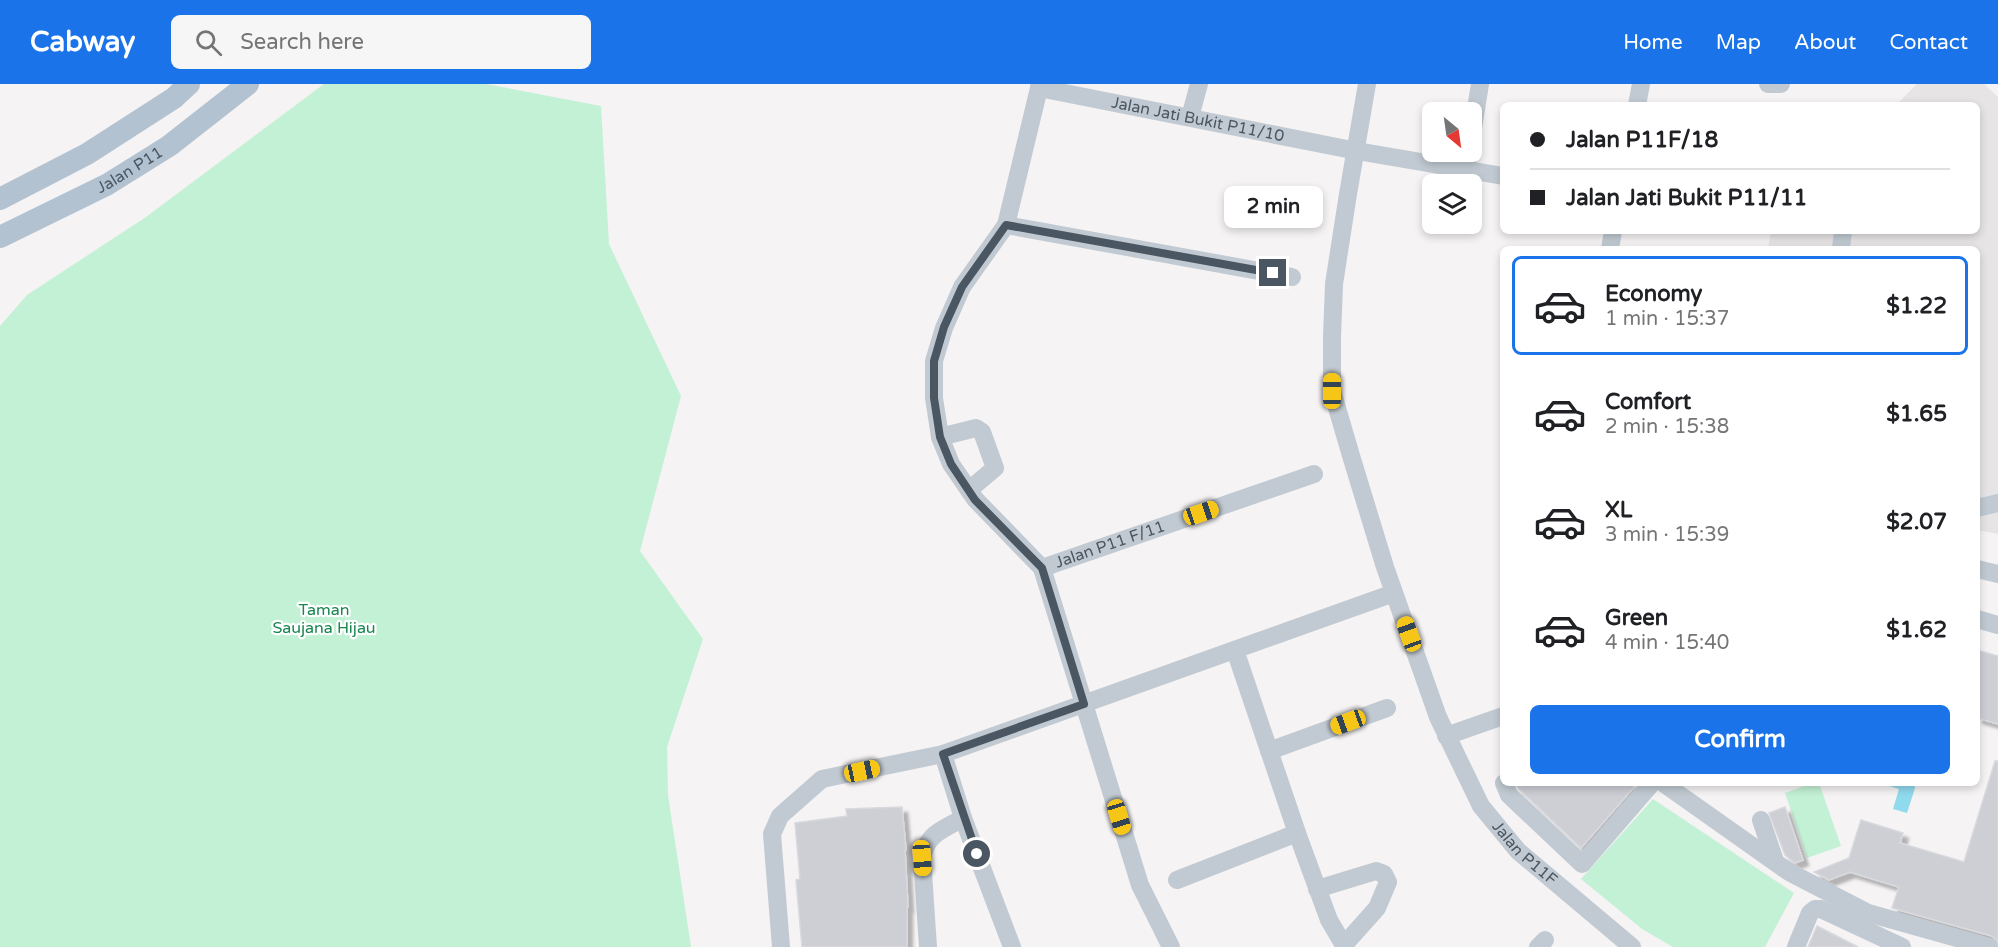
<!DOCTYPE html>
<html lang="en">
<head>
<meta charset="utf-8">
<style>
	body { margin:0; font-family:"Varela Round",sans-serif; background:#f6f6f6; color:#202124; height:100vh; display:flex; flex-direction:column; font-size:22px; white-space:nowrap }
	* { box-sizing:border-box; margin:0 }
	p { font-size:20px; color:#757577 }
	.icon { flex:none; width:33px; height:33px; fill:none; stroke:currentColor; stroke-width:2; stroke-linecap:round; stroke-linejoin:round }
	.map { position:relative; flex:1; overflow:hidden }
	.side { position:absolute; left:1500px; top:162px; width:480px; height:540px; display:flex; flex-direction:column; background:#fff; border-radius:9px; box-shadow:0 3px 9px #0003 }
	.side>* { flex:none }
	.banner { position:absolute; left:1500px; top:18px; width:480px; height:132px; border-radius:9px; box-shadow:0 3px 9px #0003; display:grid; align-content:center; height:132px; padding:0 30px; background:#fff }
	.needle { width:39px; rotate:151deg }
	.buttons { position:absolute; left:1422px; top:18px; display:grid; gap:12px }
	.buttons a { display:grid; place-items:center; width:60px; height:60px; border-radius:9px; background:#fff; box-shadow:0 3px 9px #0003; font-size:30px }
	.end { position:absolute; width:27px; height:27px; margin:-14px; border:8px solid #4a5661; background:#fff; box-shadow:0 0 0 3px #fff }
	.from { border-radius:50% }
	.bubble { position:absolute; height:42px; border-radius:9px; background:#fff; box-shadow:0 3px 9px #0003; font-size:20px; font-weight:800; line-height:42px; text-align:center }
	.car { position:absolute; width:18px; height:36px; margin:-18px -9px; border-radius:8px; box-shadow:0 0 4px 2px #0007; background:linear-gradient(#f5c518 24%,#345 0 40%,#f5c518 0 76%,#345 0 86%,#f5c518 0) }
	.banner b { display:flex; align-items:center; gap:21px; height:57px; font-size:22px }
	.banner b+b { border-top:2px solid #e0e0e0 }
	.banner i { width:15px; height:15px; background:#202124 }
	ul { padding:10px 0 0; list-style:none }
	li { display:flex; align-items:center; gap:18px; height:99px; margin:0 12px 9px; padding:0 18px; border:3px solid transparent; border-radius:9px }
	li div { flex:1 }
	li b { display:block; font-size:22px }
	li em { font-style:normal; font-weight:800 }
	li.selected { border-color:#1a73e8 }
	li>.icon { width:54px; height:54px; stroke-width:1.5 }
	.primary-button { display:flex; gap:12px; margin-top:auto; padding:12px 30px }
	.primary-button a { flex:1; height:69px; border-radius:9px; background:#1a73e8; color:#fff; font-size:24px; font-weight:800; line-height:69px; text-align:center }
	header { display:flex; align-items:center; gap:36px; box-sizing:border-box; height:84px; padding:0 30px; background:#1a73e8; color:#fff }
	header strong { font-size:28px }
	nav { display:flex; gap:33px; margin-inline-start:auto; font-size:21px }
	.search { width:420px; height:54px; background:#f6f6f6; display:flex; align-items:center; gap:15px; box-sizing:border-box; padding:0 21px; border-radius:9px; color:#757577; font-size:22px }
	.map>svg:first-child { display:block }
	.education { fill:#e6e4e5 }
	.green { fill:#c3f1d5 }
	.water { fill:#90daee }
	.building { fill:#cdcfd5; stroke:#d7d9de; stroke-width:1.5; filter:url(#shadow) }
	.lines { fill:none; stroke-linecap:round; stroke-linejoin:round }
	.minor { stroke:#c1cad2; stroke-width:18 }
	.major { stroke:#b3c2d1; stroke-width:22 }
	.route { stroke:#4a5661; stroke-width:8 }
	.labels { text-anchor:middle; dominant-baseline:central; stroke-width:4.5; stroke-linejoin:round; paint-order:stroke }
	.street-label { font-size:16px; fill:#4a5661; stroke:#fff }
	.park-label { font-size:16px; fill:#17864f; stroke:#fff }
</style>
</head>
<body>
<header>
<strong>Cabway</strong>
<div class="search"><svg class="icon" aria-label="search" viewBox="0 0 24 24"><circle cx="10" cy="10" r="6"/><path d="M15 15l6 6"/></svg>Search here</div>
<nav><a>Home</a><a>Map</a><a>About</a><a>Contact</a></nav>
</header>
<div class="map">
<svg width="1998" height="863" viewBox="0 0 1998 863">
	<defs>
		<filter id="shadow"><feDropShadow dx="5.5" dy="5.5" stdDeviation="1.5" flood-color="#0004"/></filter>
	</defs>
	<rect width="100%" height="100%" fill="#f5f3f3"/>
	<polygon class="education" points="1917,0 1984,0 1998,13 1998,450 1977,446 1977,165 1768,165 1771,147 1977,147 1977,21 1896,21"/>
	<g class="green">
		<polygon points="324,0 486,0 601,22 609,160 681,312 640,467 703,555 667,663 668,711 691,863 0,863 0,242 27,211 146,133"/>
		<polygon points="1812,699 1819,699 1841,762 1807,774 1785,709"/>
		<polygon points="1653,715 1794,809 1765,863 1673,863 1642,845 1581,795"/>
	</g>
	<polygon class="water" points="1880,699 1914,699 1915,704 1907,729 1893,725 1899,705"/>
	<g class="building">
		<polygon points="1977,566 1998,572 1998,640 1977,634"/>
		<polygon points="1995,677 1998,677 1998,857 1992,852 1892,824 1899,803 1850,788 1829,796 1814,788 1849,774 1861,736 1903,749 1900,759 1964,778"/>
		<polygon points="1516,699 1629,699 1634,703 1581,764 1518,704"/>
		<polygon points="902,723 906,766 905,766 908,823 907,823 907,863 802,863 796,796 800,795 795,739 847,732 846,725"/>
		<polygon points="1785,723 1803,776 1795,779 1785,771 1769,729"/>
		<polygon points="1817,842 1858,863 1808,863"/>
	</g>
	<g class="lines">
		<g class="minor">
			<polyline points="1040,0 1006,141 962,203 944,244 934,277 934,314 940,353 951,380 975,415 1042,484 1140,801 1171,863"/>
			<path id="s1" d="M1367,0L1348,110L1334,200L1332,253V307L1352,375L1385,483L1438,633L1481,722L1518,767L1632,863"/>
			<polyline points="1768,0 1781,0"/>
			<path id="s2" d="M1039,4L1357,67L1503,92"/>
			<polyline points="1637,21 1641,0"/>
			<polyline points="1190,33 1199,0"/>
			<polyline points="1472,50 1480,0"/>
			<polyline points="1465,86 1469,68"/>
			<polyline points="1006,141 1292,193"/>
			<polyline points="1610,165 1613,147"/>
			<polyline points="1841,165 1843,147"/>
			<polyline points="940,353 976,344 982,348 995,384 969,406"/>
			<polyline points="1977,424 1998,419"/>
			<path id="s3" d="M1042,484L1314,390"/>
			<polyline points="1977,485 1998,490"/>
			<polyline points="1977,535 1998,541"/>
			<polyline points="1235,566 1297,749 1329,836 1345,863"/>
			<polyline points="1446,652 1503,632"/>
			<polyline points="1269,667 1387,624"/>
			<polyline points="943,670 963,734 1012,863"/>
			<polyline points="1504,699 1509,711 1582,780 1652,699"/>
			<polyline points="1663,699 1789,788 1868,829 1989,863"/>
			<polyline points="1761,736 1775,777"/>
			<polyline points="1177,796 1297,749"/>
			<polyline points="1317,805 1376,787 1384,790 1388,798 1377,824 1344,861"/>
			<polyline points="781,863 772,750 780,732 822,695 943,670 1394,509"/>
			<path d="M928,863L922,774C927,749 943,746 963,734"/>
			<polyline points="1538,863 1545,856"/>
			<polyline points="1796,863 1810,829 1815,825 1821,825 1902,863"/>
		</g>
		<g class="major">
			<polyline points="0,115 87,70 174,14 189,0"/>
			<path id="s4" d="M0,153L108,100L169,62L248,0"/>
		</g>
	</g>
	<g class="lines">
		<polyline class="route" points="977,770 943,670 1084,620 1042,484 975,416 951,380 940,353 934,314 934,277 944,243 962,203 1006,141 1273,189"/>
	</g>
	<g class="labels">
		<g class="street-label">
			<text stroke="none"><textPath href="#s2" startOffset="162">Jalan Jati Bukit P11/10</textPath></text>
			<text stroke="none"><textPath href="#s4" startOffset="146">Jalan P11</textPath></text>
			<text stroke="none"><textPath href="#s3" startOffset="72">Jalan P11 F/11</textPath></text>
			<text stroke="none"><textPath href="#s1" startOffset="816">Jalan P11F</textPath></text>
		</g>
		<g class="park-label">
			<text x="324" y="526">Taman<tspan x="324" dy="18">Saujana Hijau</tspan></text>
		</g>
	</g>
</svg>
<div class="buttons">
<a><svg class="needle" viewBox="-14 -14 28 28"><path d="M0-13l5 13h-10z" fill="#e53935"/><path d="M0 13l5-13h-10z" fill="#757577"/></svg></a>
<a><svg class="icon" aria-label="layers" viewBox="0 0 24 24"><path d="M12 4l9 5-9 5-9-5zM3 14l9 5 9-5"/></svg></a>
</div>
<i class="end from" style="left:977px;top:770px"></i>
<i class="end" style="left:1273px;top:189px"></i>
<div class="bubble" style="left:1224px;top:102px;width:99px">2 min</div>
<i class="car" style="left:1332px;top:307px;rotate:0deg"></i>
<i class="car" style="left:1201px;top:429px;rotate:71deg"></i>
<i class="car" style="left:1409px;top:550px;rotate:340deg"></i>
<i class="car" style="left:1348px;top:638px;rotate:250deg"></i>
<i class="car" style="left:862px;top:687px;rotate:78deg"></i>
<i class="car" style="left:1119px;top:733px;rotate:163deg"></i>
<i class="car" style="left:922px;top:774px;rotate:176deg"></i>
<div class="banner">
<b><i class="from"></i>Jalan P11F/18</b>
<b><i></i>Jalan Jati Bukit P11/11</b>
</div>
<section class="side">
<ul>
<li class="selected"><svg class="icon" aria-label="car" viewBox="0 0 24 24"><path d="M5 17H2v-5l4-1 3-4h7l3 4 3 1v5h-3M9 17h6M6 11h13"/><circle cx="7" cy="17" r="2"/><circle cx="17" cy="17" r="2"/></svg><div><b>Economy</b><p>1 min · 15:37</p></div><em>$1.22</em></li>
<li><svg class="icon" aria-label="car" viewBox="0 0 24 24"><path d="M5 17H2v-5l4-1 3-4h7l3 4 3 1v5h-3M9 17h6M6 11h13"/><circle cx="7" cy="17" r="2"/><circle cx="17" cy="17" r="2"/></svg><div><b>Comfort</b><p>2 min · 15:38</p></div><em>$1.65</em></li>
<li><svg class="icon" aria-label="car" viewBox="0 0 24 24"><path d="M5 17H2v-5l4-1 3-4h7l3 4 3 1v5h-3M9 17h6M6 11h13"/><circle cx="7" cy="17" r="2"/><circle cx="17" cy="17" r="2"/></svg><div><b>XL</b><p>3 min · 15:39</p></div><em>$2.07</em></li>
<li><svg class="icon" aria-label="car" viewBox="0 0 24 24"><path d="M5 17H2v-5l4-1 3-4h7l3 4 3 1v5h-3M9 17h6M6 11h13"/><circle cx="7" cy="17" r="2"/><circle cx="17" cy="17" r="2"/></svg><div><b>Green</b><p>4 min · 15:40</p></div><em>$1.62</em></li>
</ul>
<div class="primary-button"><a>Confirm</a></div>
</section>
</div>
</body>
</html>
